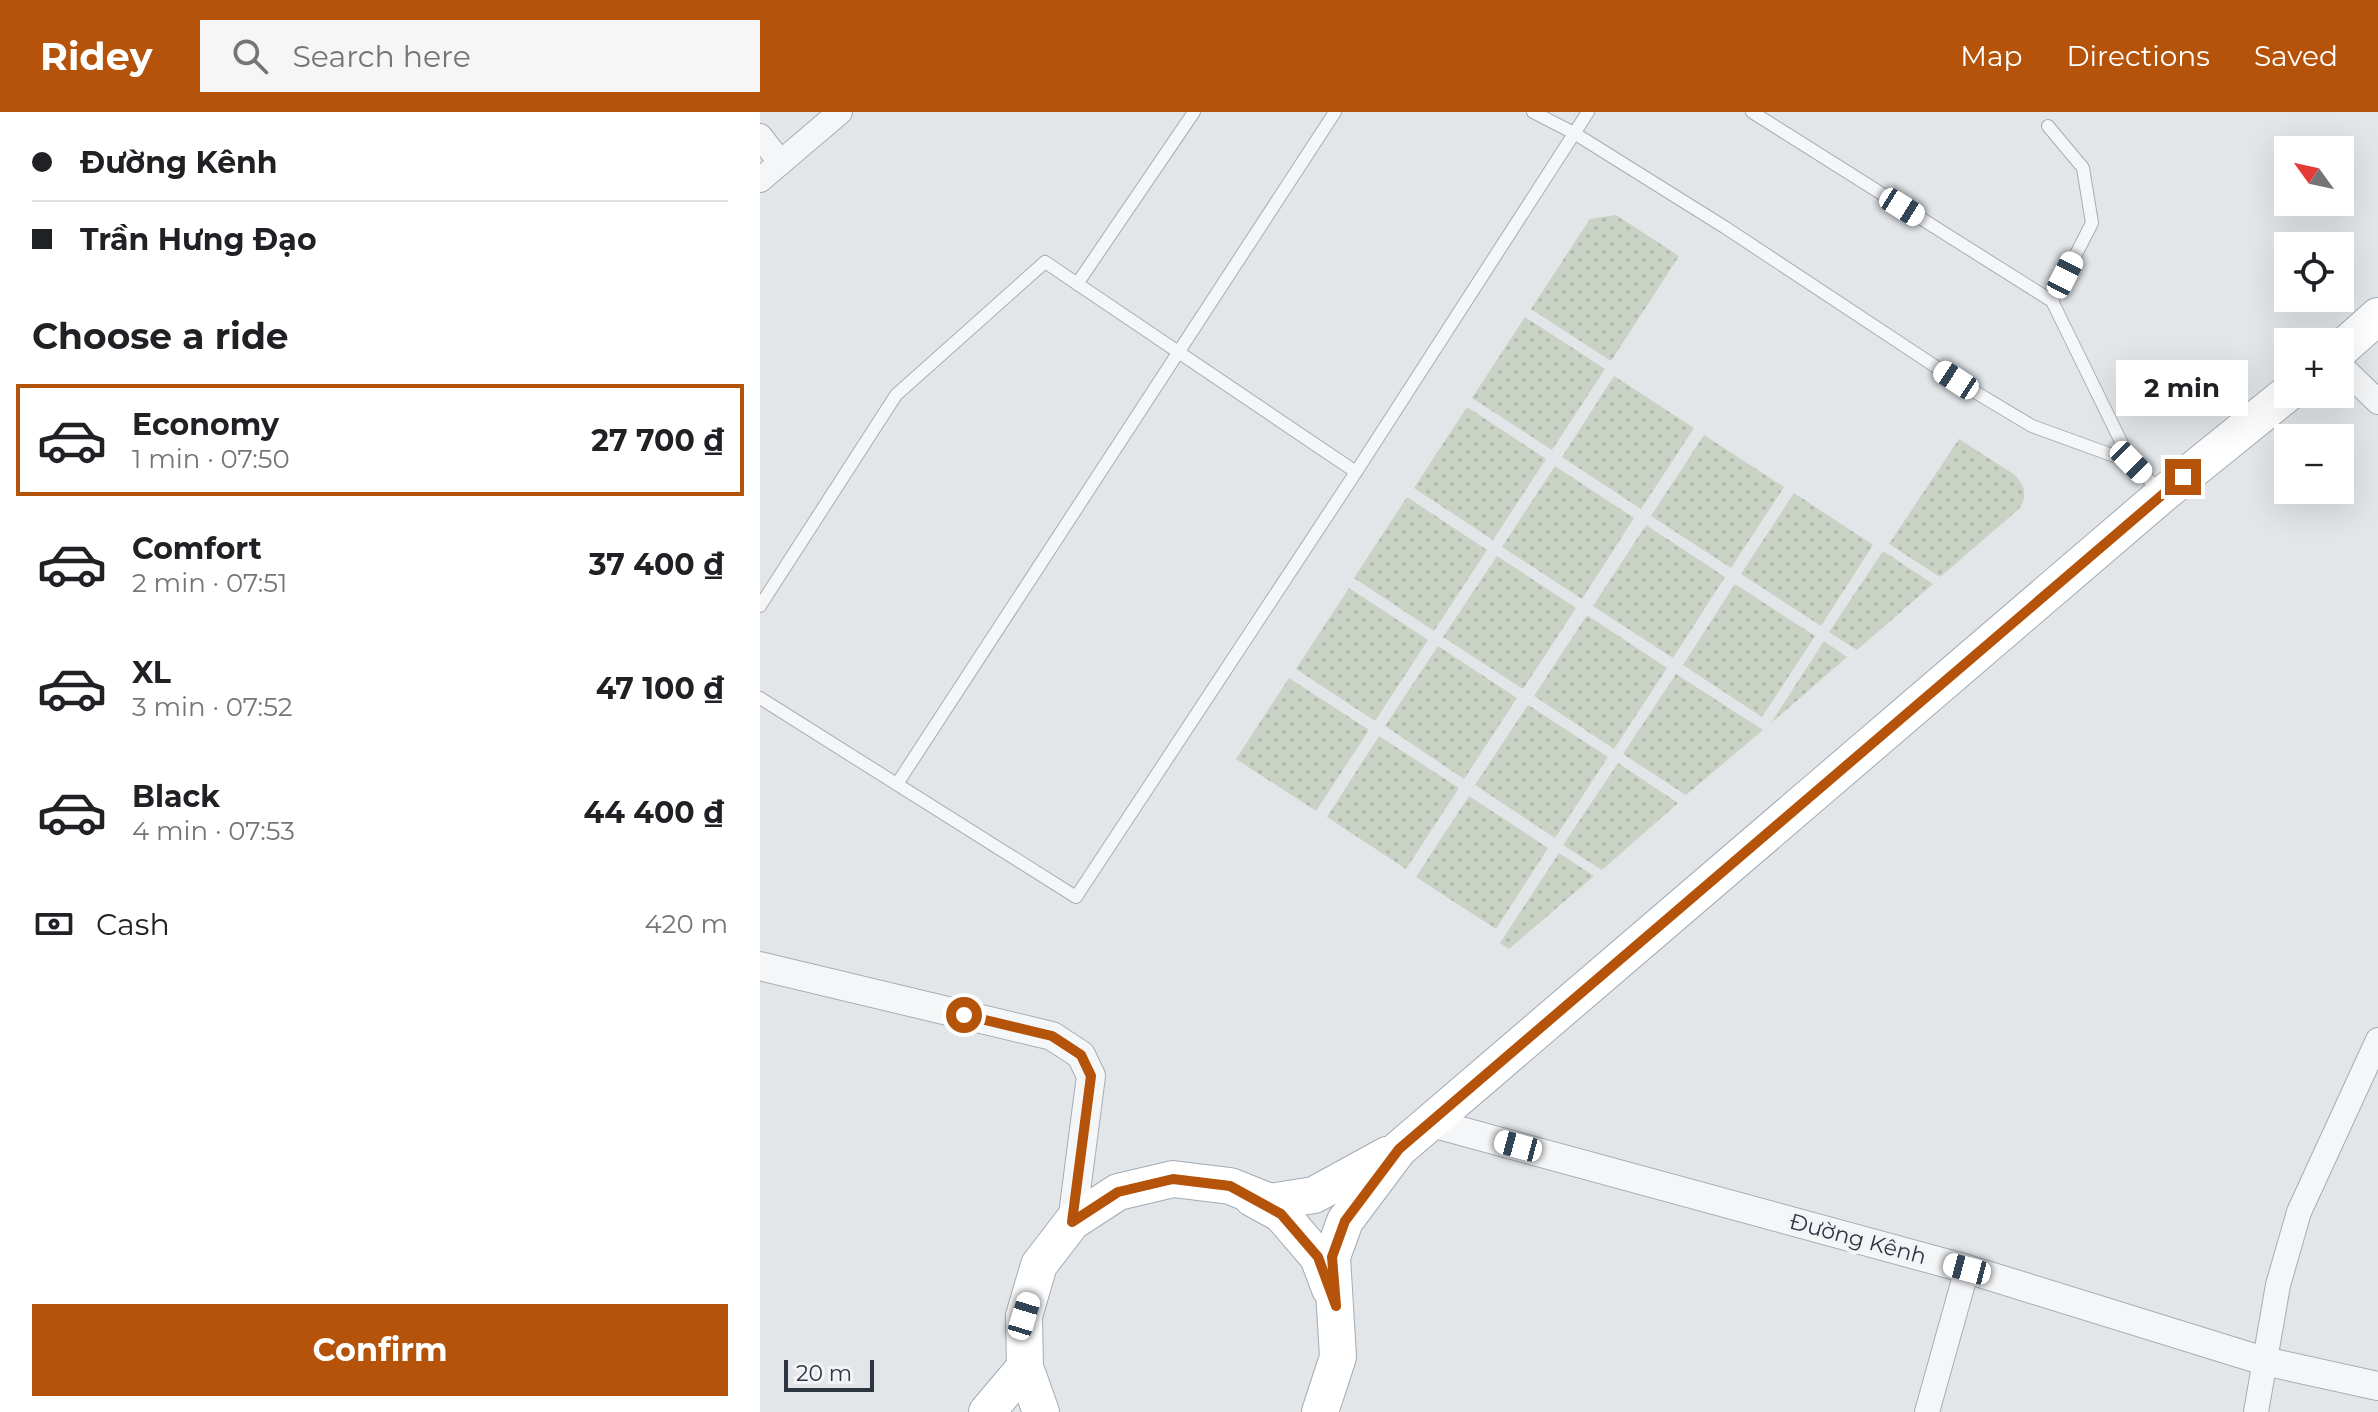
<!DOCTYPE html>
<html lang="en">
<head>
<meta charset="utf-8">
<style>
	body { margin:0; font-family:Montserrat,sans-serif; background:#f6f6f6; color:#202124; height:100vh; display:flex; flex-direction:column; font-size:30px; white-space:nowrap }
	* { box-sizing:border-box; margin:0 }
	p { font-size:26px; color:#757577 }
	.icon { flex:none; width:44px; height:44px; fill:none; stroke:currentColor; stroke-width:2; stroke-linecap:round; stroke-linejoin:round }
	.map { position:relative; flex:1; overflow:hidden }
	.side { display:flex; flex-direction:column; background:#fff; width:760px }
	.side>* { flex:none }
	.guide { display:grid; align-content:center; height:176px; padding:0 32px; background:#fff }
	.needle { width:52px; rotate:303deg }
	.buttons { position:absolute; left:1514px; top:24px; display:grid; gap:16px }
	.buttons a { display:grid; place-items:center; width:80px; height:80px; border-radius:0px; background:#fff; box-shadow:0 8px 32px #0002; font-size:40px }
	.scale { position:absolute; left:24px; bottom:20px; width:90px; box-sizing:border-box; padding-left:8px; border:4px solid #2c3540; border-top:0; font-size:22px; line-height:28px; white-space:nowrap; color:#2c3540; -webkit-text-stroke:6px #f2f4f7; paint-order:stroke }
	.end { position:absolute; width:36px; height:36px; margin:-18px; border:10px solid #b45309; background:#fff; box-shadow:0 0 0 4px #fff }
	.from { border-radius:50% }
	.bubble { position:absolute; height:56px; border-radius:0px; background:#fff; box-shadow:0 8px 32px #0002; font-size:26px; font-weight:700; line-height:56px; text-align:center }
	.car { position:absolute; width:24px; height:48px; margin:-24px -12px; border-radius:10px; box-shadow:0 0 6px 2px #0007; background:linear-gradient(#fff 24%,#345 0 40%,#fff 0 76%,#345 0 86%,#fff 0) }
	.guide b { display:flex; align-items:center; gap:28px; height:76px; font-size:30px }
	.guide b+b { border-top:2px solid #e0e0e0 }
	.guide i { width:20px; height:20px; background:#202124 }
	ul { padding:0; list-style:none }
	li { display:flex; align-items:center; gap:24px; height:112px; margin:0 16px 12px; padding:0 16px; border:4px solid transparent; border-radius:0px }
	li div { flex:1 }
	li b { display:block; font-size:30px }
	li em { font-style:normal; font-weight:700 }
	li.on { border-color:#b45309 }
	li>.icon { width:72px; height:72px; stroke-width:1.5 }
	h2 { padding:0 32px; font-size:36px; line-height:96px }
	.pay { display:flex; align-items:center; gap:20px; height:88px; padding:0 32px; font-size:30px }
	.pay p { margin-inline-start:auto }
	.action { display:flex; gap:16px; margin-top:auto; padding:16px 32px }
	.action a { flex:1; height:92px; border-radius:0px; background:#b45309; color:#fff; font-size:32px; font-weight:700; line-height:92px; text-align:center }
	header { display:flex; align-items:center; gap:48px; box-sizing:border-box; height:112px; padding:0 40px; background:#b45309; color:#fff }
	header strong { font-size:38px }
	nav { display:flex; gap:44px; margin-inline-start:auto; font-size:28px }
	.search { width:560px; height:72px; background:#f6f6f6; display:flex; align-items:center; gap:20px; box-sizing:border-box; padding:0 28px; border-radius:0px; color:#757577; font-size:30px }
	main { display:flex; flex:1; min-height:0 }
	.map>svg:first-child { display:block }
	.grass { fill:url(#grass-dots) }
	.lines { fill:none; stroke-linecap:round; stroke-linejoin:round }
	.service-casing { stroke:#a8adb3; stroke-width:14 }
	.minor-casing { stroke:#a8adb3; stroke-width:26 }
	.tertiary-casing { stroke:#a8adb3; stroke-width:30 }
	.primary-casing { stroke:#a3abb4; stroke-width:38 }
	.service { stroke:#f5f6f8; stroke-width:12 }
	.minor { stroke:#f5f6f8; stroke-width:24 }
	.tertiary { stroke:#f5f6f8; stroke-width:28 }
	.primary { stroke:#fff; stroke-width:36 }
	.route { stroke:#b45309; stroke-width:10 }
	.labels { text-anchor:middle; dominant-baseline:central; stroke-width:8; stroke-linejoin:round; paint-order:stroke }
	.street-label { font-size:22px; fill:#2c3540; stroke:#f2f4f7 }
</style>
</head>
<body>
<header>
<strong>Ridey</strong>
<div class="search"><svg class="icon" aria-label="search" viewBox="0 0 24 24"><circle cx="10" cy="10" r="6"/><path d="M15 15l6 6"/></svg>Search here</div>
<nav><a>Map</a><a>Directions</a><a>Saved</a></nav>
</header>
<main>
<section class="side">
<div class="guide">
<b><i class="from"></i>Đường Kênh</b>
<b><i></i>Trần Hưng Đạo</b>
</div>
<h2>Choose a ride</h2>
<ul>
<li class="on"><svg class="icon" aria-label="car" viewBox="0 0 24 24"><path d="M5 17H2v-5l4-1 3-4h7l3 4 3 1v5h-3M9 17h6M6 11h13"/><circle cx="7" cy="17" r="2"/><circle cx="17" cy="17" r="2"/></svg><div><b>Economy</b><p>1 min · 07:50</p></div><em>27 700 ₫</em></li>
<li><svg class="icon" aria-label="car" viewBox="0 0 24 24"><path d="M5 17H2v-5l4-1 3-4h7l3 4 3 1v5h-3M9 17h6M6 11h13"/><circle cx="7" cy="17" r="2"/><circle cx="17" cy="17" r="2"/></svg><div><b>Comfort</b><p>2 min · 07:51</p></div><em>37 400 ₫</em></li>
<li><svg class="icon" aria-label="car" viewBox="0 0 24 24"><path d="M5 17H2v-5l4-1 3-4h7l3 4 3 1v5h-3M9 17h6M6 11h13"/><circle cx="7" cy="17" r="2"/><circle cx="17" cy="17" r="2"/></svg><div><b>XL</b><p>3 min · 07:52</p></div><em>47 100 ₫</em></li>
<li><svg class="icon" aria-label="car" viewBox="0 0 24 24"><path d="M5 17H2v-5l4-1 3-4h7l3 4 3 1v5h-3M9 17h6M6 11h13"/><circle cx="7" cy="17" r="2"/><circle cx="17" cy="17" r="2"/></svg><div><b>Black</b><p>4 min · 07:53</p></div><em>44 400 ₫</em></li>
</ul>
<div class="pay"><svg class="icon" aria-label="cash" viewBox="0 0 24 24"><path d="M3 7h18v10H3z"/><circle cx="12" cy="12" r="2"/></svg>Cash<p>420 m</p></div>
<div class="action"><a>Confirm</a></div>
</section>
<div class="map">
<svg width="1618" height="1300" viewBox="0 0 1618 1300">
	<defs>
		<pattern id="grass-dots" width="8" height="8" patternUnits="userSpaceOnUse" patternTransform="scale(2)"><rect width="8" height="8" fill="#c9d2c4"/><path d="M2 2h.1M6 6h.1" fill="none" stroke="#adb5a9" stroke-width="1.8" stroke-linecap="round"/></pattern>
	</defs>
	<rect width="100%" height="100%" fill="#e2e6e9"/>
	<g class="grass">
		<polygon points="856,103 919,144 851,249 771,197 830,107"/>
		<polygon points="765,205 845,257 792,338 712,286"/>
		<polygon points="854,264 934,316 881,397 802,345"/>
		<polygon points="707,295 786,347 733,428 654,376"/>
		<polygon points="944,323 1024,375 971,456 891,404"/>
		<path d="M1199,327L1255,363C1265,375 1268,384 1259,397L1180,465L1129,432Z"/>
		<polygon points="795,354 874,406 822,487 742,435"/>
		<polygon points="1034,381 1113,433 1061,514 981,462"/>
		<polygon points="647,385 727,438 674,519 594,466"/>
		<polygon points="886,413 965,465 913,546 833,494"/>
		<polygon points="1123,439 1173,472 1097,538 1069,520"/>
		<polygon points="737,444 816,496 763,577 683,525"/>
		<polygon points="975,472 1055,524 1002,605 923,553"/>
		<polygon points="589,476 668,528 615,609 536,557"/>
		<polygon points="827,503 907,556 854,637 774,584"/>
		<polygon points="1064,529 1087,545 1011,611"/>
		<polygon points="678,534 757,586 704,667 625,614"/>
		<polygon points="916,562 1003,618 926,683 863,642"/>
		<polygon points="529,566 609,618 556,699 476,647"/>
		<polygon points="768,593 848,645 795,726 715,673"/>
		<polygon points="619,624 699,676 646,757 567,705"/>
		<polygon points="858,651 918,691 842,758 803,733"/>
		<polygon points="709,684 788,736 736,817 656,765"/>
		<polygon points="799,741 834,764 749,837 740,831"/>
	</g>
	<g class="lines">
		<g class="service-casing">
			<g id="service">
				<polyline points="773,0 814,21 966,116 1205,274 1272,314 1371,350 1400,379"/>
				<polyline points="992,0 1292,189 1371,350"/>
				<polyline points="1288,14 1323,56 1332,111 1292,189"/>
				<polyline points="317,172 434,0"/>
				<polyline points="0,494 136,283 285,150 596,360"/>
				<polyline points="0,586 316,785 596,360 828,0"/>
				<polyline points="137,672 575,0"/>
			</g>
		</g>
		<g class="minor-casing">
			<g id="minor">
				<polyline points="0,24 20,50"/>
				<polyline points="0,68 80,0"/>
				<polyline points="1580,253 1618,290"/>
				<polyline points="1167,1300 1207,1157"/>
				<polyline points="1496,1300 1518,1173 1539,1100 1618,928"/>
			</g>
		</g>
		<g class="tertiary-casing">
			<g id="tertiary">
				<polyline points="0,854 292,924 321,943 331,964 312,1110"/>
				<polyline points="668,1010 1207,1157 1504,1249 1618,1274"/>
			</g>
		</g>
		<g class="primary-casing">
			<g id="primary">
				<polyline points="1580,238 1618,204"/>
				<polyline points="492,1086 521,1102 558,1145 570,1177"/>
				<polyline points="227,1300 265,1255"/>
				<polyline points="281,1300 265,1255 264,1204 279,1153 312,1110 358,1080 413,1067 470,1074 510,1090 554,1083 627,1043"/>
				<polyline points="560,1300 578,1245 572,1145 585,1109 639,1037 1403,382 1528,281"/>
			</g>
		</g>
		<use href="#service" class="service"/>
		<use href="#minor" class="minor"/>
		<use href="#tertiary" class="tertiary"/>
		<use href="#primary" class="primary"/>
	</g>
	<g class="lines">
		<polyline class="route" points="204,903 292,924 321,943 331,964 312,1110 358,1080 413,1067 470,1074 521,1102 558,1145 576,1194 572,1145 585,1109 639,1037 1423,365"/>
	</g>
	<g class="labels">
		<g class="street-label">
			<text transform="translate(1098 1127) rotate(15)">Đường Kênh</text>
		</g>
	</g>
</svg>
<div class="buttons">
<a><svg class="needle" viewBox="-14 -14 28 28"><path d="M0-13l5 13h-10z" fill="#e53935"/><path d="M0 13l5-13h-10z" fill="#757577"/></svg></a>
<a><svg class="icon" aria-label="locate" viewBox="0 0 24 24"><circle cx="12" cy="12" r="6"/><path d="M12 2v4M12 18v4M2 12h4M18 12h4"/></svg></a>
<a>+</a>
<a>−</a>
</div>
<div class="scale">20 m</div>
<i class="end from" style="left:204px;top:903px"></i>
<i class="end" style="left:1423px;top:365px"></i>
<div class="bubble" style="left:1356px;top:248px;width:132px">2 min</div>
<i class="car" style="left:1142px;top:95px;rotate:122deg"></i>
<i class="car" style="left:1305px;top:163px;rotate:27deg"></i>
<i class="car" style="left:1196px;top:268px;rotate:303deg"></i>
<i class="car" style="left:1371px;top:350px;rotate:135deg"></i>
<i class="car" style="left:758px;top:1034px;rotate:285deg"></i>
<i class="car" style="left:1207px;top:1157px;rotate:285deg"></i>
<i class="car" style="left:264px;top:1204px;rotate:17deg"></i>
</div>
</main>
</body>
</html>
